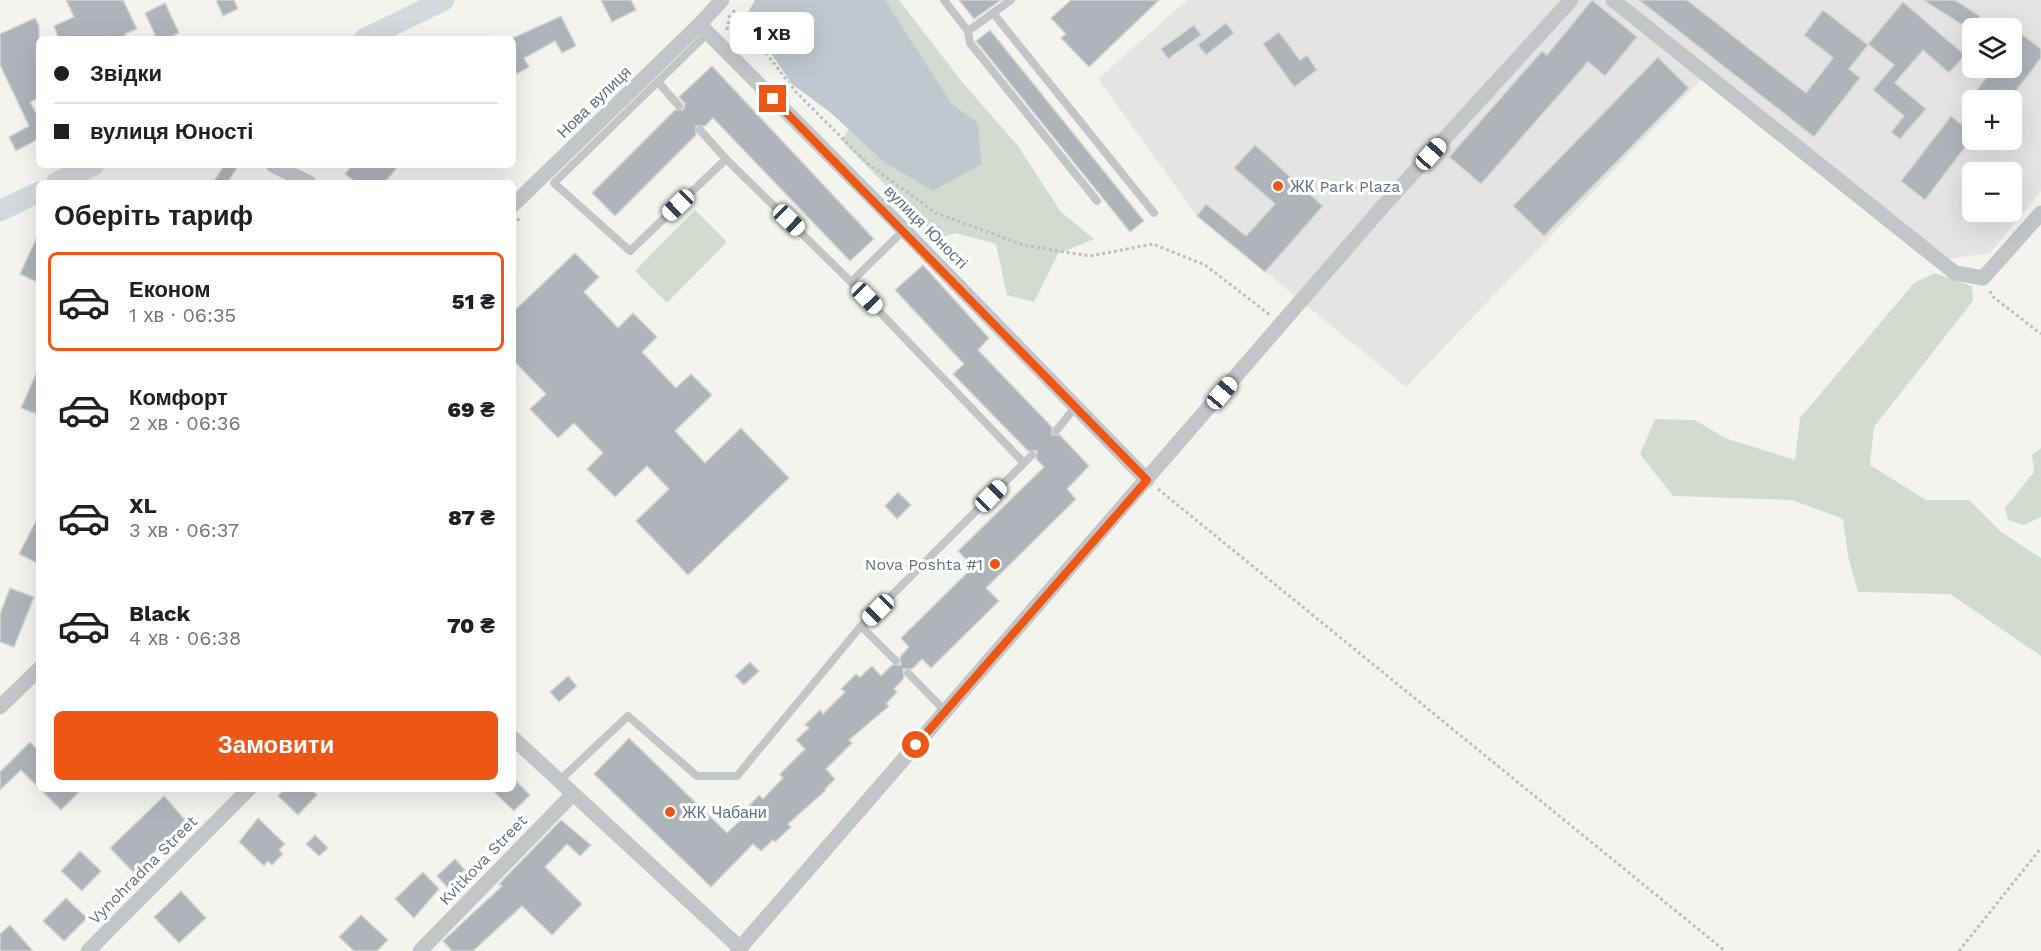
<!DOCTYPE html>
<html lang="uk">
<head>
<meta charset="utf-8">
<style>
	body { margin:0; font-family:"Work Sans",sans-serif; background:#f6f6f6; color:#202124; height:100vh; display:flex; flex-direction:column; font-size:22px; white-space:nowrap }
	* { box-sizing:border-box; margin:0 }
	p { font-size:20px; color:#757577 }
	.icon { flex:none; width:33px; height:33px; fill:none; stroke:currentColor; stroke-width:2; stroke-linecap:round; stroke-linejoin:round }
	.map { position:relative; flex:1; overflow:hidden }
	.panel { position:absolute; left:36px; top:180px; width:480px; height:612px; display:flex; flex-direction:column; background:#fff; border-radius:9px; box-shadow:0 6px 24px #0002 }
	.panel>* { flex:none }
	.top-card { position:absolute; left:36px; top:36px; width:480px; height:132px; border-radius:9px; box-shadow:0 6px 24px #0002; display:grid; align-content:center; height:132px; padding:0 18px; background:#fff }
	.buttons { position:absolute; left:1962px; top:18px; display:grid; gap:12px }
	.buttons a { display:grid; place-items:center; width:60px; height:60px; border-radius:9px; background:#fff; box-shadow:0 6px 24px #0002; font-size:30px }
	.end { position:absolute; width:27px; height:27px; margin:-14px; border:8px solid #ed5615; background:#fff; box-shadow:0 0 0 3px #fff }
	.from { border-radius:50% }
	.bubble { position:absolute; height:42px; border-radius:9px; background:#fff; box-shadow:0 6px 24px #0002; font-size:20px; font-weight:800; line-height:42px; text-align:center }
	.car { position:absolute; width:18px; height:36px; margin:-18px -9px; border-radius:8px; box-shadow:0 0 4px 2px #0007; background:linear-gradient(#fff 24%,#345 0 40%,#fff 0 76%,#345 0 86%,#fff 0) }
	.top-card b { display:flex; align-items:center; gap:21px; height:57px; font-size:22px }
	.top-card b+b { border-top:2px solid #e0e0e0 }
	.top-card i { width:15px; height:15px; background:#202124 }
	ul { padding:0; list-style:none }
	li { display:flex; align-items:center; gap:18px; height:99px; margin:0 12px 9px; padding:0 6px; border:3px solid transparent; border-radius:9px }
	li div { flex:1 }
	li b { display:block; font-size:22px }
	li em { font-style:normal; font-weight:800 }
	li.selected { border-color:#ed5615 }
	li>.icon { width:54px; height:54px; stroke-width:1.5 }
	h2 { padding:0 18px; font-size:27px; line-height:72px }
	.primary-button { display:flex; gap:12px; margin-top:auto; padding:12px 18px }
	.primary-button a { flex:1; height:69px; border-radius:9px; background:#ed5615; color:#fff; font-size:24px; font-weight:800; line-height:69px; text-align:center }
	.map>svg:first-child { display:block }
	.built { fill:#e4e5e3; fill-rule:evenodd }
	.green { fill:#d3dbd0 }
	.water { fill:#bec8ce }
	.building { fill:#aeb4ba; stroke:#d5d5d2; stroke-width:1.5 }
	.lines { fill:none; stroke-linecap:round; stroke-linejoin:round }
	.path { stroke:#bcbec0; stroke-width:3; stroke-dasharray:3 3; stroke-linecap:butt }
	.lane { stroke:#c3c6c9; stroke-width:8 }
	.street { stroke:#c3c6c9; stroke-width:15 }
	.secondary { stroke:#d2d8dc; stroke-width:21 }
	.route { stroke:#ed5615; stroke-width:8 }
	.poi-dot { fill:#ed5615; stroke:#fff; stroke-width:2 }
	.labels { text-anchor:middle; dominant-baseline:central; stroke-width:6; stroke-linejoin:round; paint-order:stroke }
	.street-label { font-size:16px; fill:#617182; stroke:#fff }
	.poi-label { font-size:16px; fill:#617182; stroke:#fff; text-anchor:start }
</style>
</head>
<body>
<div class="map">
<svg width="2041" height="951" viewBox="0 0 2041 951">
	<rect width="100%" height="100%" fill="#f4f4ef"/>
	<path class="built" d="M1187,0H2041V191L1990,253L1948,259L1708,72L1406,387L1197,216L1098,79ZM1972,28H2012V68H1972ZM1972,100H2012V140H1972ZM1972,172H2012V212H1972Z"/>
	<g class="green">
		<polygon points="864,0 899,0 963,83 1018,146 1061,212 1094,239 1058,254 1034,302 1007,295 996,244 956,233 938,238 841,140 849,129 885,163 933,191 982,163 978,123 951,103"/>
		<polygon points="695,210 727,242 667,303 635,271"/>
		<polygon points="1935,273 1972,286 1973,301 1874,427 1870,465 1926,500 1969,500 2000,531 2041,558 2041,656 1950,594 1858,592 1848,556 1843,519 1792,500 1673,496 1640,454 1655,419 1695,420 1725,438 1795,460 1800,418 1914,283"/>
		<polygon points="2041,448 2041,517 2024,525 2008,520 2005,508 2034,472 2032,455"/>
	</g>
	<polygon class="water" points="755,0 885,0 951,103 978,123 982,164 933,191 885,163 831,113 792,84 746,16"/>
	<g class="building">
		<polygon points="66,0 123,0 137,29 125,34 127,39 59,39 54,26 74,17"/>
		<polygon points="216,0 234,0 238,9 223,16"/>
		<polygon points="601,0 631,0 636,10 612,22"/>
		<polygon points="959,0 1001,0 974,19"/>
		<polygon points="1071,0 1159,0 1089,67 1061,38 1066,34 1051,18"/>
		<polygon points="1592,0 1637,37 1605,76 1588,62 1481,184 1449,157 1542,51 1547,55"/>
		<polygon points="1639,0 1687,0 1806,93 1833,58 1804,35 1823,10 1868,45 1849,69 1860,78 1814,137"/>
		<polygon points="1923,0 1955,0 1980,16 1970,30"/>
		<polygon points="1903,2 1965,55 1949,73 1923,50 1895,83 1926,109 1900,139 1891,132 1904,116 1873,90 1894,65 1868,44"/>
		<polygon points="165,3 179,33 166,39 157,39 145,13"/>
		<polygon points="561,16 576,46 562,53 555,41 524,58 529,67 517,74 513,67 513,38"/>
		<polygon points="35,18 39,26 39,98 30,102 39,119 39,147 36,140 16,151 9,137 29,126 0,65 0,34"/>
		<polygon points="1226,23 1234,33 1206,55 1198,45"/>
		<polygon points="1194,25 1201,35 1168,59 1161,49"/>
		<polygon points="990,30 1144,221 1130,232 976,41"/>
		<polygon points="1279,32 1300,60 1307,55 1317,70 1294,87 1263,44"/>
		<polygon points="2020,33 2041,49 2041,58 2009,100 1969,100 1994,68 2012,68 2012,44"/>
		<polygon points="1658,57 1689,88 1544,236 1513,206"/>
		<polygon points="712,66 874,239 850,261 713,118 705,126 696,126 696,135 615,216 592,193 675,110 683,110 685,104 679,97"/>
		<polygon points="1951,116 1972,133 1972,138 1925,200 1901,181"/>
		<polygon points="1255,145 1323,206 1265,272 1197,216 1206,204 1246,236 1275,204 1234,168"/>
		<polygon points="224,165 239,165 227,183 213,183"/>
		<polygon points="352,165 399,165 384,183 357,183 345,174"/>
		<polygon points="39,232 39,283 20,274"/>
		<polygon points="575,253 599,277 584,292 618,328 633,313 657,337 642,352 676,388 691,374 712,395 675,431 705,463 741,428 789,478 688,575 636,521 669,489 647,466 615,497 587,469 603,453 574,423 558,438 530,409 546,394 513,360 513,312"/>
		<polygon points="923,265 989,338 978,350 1052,427 1052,435 1060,435 1089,466 1067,489 1076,499 986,588 999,601 931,668 922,659 912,669 903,669 904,678 894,689 897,692 886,704 889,706 849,740 852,743 826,769 835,779 825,789 826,790 788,824 791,827 775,842 773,840 761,851 753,844 711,887 594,774 629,738 727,833 747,814 744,811 759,795 763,799 783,778 780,774 805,749 796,740 809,728 805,725 820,710 823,714 845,692 841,689 856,674 860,677 872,666 881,676 892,665 901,665 900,657 909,647 901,638 973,567 958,551 1044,467 1036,459 1037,451 1028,451 953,374 964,364 895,290"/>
		<polygon points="39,367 39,415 21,408"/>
		<polygon points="898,492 911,505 897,519 885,506"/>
		<polygon points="39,515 39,564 19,554"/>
		<polygon points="10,588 34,597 14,647 0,642 0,614"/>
		<polygon points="750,662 759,671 744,685 735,676"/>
		<polygon points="568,676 577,686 559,702 550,692"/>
		<polygon points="30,742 39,751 39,788 21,770 0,790 0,772"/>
		<polygon points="513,778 530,795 514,811 491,789 513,789"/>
		<polygon points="40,789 82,789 61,810"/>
		<polygon points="284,789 311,789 317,795 298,815 278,796"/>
		<polygon points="164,796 185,820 179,827 180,828 133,872 110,848"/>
		<polygon points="258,818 285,844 279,850 283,854 272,865 268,861 264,866 239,842"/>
		<polygon points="561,820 591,845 580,856 567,844 545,867 582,904 552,935 522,906 473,951 452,951 443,941 502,886 499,884"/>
		<polygon points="315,835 328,848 319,856 306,844"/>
		<polygon points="80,851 101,871 82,891 61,871"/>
		<polygon points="455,859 465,870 447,887 437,876"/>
		<polygon points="423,872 439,889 414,918 395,899"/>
		<polygon points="181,891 206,918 179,943 154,917"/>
		<polygon points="66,898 87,918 64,941 43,921"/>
		<polygon points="361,915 388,940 377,951 354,951 339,937"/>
		<polygon points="10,925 33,951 0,951 0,934"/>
	</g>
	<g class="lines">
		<g class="path">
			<polyline points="733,10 796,92 867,163 936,213 1023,245 1090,256 1153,244 1205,265 1270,315"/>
			<polyline points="727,30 730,13"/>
			<polyline points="513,225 520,218"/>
			<polyline points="1990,291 1992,296 2041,334"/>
			<polyline points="1158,489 1725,951"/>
			<polyline points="1959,951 2041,848"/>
		</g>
		<g class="lane">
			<polyline points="944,0 968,31 970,43 1097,201"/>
			<polyline points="993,13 1154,213"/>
			<polyline points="968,31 1011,0"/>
			<polyline points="708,33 554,183 630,251 726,159 851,282 904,230"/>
			<polyline points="658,82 679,106"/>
			<polyline points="700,130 726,159"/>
			<polyline points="851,282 1024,463 1032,455"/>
			<polyline points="1056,431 1076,406"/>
			<polyline points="896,661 861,626 1024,463"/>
			<polyline points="908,673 945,711"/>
			<polyline points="559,781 628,716 697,776 737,776 861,626"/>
		</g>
		<g class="street">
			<polyline points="722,0 700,24 708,33 904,230 1147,480"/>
			<polyline points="1613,0 1955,273 1983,278 2041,213"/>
			<polyline points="273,165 309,183"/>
			<polyline points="513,205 700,24"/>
			<polyline points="0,707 39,669"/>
			<polyline points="513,738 740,948 737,951"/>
			<polyline points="740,948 1384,205 1571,0"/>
			<polyline points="88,951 249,789"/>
			<polyline points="420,951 573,794"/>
		</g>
		<g class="secondary">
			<polyline points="364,39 444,0"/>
			<polyline points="56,183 94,165"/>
			<polyline points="0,211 39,192"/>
		</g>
	</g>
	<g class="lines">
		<polyline class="route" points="773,99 1147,480 916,745"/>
	</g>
	<g class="poi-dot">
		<circle cx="1278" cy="186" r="6"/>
		<circle cx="995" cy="564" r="6"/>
		<circle cx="670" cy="812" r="6"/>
	</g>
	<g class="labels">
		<g class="street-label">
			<text transform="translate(594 102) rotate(-44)">Нова вулиця</text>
			<text transform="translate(926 227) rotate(45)">вулиця Юності</text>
			<text transform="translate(483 860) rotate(-46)">Kvitkova Street</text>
			<text transform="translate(143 870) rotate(-45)">Vynohradna Street</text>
		</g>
		<g class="poi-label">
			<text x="1290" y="186">ЖК Park Plaza</text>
			<text x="983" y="564" text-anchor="end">Nova Poshta #1</text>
			<text x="682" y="812">ЖК Чабани</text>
		</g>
	</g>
</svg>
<div class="buttons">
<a><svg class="icon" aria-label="layers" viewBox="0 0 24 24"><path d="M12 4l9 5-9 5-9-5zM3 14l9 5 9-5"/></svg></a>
<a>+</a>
<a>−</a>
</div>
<i class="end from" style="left:916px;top:745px"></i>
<i class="end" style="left:773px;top:99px"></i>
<div class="bubble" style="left:730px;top:12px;width:84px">1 хв</div>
<i class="car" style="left:1431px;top:154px;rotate:42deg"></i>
<i class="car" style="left:678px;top:205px;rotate:226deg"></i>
<i class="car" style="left:789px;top:220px;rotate:134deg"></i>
<i class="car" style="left:867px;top:298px;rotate:136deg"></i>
<i class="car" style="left:1222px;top:393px;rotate:40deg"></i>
<i class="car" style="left:991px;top:496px;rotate:45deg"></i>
<i class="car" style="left:878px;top:610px;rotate:225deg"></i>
<div class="top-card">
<b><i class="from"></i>Звідки</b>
<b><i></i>вулиця Юності</b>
</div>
<section class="panel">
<h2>Оберіть тариф</h2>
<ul>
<li class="selected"><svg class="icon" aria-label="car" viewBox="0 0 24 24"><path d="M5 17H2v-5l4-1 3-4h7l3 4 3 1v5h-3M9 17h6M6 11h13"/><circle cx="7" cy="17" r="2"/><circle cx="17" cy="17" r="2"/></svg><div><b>Економ</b><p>1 хв · 06:35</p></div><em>51 ₴</em></li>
<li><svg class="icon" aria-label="car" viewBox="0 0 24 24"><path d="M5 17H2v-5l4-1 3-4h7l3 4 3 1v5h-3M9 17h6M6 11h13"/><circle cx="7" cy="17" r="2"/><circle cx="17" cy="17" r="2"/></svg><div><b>Комфорт</b><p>2 хв · 06:36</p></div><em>69 ₴</em></li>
<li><svg class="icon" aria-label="car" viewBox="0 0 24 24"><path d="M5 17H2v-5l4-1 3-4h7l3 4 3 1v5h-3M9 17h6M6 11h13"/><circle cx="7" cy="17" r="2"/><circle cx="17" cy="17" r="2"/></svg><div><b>XL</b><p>3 хв · 06:37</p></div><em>87 ₴</em></li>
<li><svg class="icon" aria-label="car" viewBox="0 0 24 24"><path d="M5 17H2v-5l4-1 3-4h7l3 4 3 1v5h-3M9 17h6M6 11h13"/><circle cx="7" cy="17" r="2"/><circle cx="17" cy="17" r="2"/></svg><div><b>Black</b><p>4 хв · 06:38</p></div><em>70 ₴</em></li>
</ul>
<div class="primary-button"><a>Замовити</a></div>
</section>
</div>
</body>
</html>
